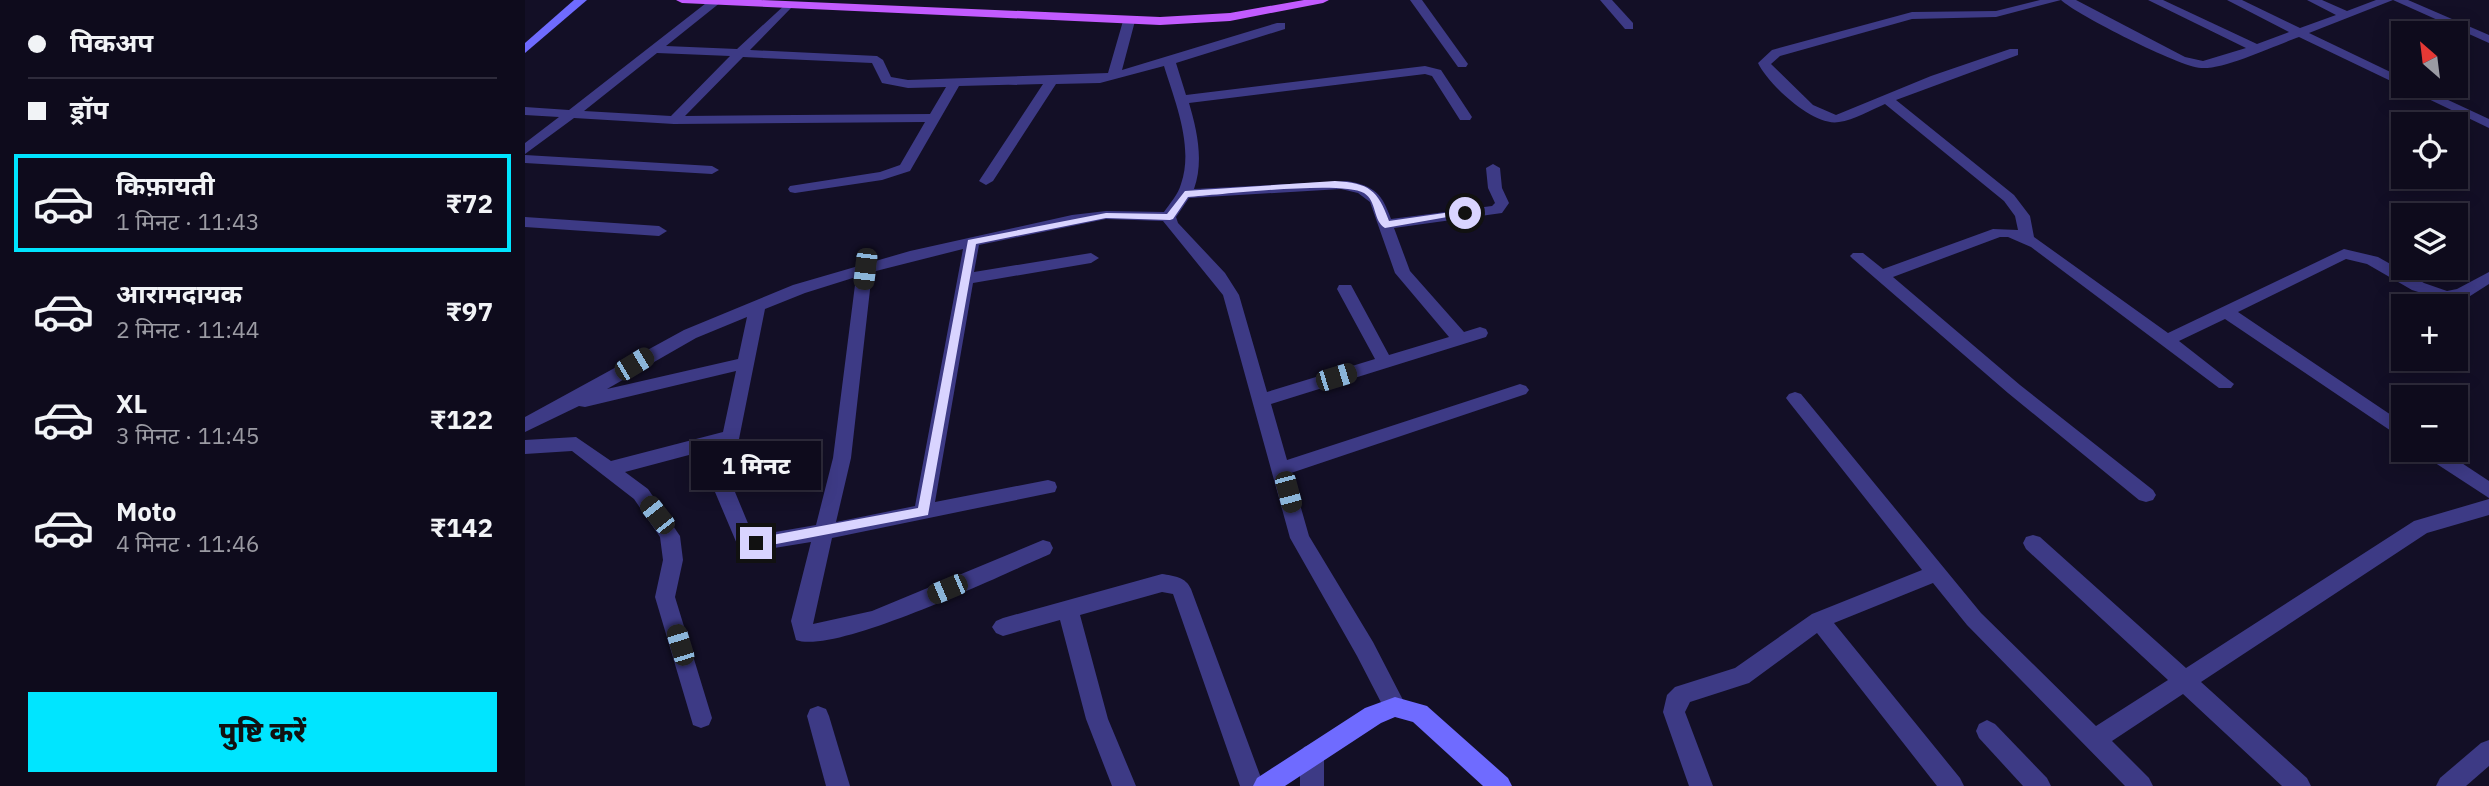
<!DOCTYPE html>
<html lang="hi">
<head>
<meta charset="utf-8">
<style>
	body { margin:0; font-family:"IBM Plex Sans","Noto Sans Devanagari",sans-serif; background:#171425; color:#f1f3f6; height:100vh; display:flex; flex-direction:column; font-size:26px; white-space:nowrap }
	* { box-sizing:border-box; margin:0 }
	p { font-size:23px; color:#9b9ba3 }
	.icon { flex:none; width:38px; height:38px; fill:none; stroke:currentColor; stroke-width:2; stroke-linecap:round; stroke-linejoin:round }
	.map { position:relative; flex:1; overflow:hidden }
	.side { display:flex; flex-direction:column; background:#0e0b1c; width:525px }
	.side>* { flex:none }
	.hud { display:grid; align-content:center; height:154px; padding:0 28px; background:#0e0b1c }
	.needle { width:46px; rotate:332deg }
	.buttons { position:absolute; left:1866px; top:21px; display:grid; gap:14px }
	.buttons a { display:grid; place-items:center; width:77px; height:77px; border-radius:0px; background:#0e0b1c; box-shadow:0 4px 18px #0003,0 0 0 2px #2e2b3b; font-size:35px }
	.end { position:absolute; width:32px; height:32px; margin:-16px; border:9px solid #d9d4ff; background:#111; box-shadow:0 0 0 4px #111 }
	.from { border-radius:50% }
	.bubble { position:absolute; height:49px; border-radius:0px; background:#0e0b1c; box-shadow:0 4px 18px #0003,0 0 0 2px #2e2b3b; font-size:23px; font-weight:800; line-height:49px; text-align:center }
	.car { position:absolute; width:21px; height:42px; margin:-21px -10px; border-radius:9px; box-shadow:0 0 5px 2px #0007; background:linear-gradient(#222 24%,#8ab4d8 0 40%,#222 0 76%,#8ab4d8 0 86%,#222 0) }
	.hud b { display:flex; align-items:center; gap:24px; height:66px; font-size:26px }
	.hud b+b { border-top:2px solid #2e2b3b }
	.hud i { width:18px; height:18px; background:#f1f3f6 }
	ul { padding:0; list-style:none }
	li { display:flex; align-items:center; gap:21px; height:98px; margin:0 14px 10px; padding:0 14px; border:4px solid transparent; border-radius:0px }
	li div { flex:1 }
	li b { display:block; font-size:26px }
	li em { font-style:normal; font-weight:800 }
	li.active { border-color:#00e5ff }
	li>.icon { width:63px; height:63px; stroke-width:1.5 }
	.action { display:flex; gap:14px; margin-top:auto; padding:14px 28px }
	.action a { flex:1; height:80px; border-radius:0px; background:#00e5ff; color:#111; font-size:28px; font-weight:800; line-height:80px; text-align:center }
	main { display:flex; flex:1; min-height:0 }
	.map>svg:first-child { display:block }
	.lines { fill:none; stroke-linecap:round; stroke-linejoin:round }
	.street { fill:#3d3a85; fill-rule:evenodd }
	.secondary { fill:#6f6bff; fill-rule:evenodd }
	.primary { fill:#c25bff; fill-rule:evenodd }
	.route { fill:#d9d4ff }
</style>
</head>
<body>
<main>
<section class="side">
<div class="hud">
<b><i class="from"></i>पिकअप</b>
<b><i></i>ड्रॉप</b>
</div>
<ul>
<li class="active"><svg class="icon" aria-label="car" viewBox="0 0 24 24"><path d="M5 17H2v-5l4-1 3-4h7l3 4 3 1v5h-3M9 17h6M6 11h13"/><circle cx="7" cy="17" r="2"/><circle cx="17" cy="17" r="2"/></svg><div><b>किफ़ायती</b><p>1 मिनट · 11:43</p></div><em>₹72</em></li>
<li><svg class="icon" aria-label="car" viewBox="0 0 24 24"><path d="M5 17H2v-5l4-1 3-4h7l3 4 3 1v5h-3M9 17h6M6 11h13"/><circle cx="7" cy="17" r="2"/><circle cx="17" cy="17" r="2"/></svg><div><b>आरामदायक</b><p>2 मिनट · 11:44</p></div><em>₹97</em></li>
<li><svg class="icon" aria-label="car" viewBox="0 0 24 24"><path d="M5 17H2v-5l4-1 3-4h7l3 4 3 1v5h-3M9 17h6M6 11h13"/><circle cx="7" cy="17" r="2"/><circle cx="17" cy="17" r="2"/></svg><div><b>XL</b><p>3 मिनट · 11:45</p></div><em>₹122</em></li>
<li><svg class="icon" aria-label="car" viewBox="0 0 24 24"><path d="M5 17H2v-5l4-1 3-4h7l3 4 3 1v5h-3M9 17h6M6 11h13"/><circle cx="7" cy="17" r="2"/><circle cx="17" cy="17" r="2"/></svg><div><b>Moto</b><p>4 मिनट · 11:46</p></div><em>₹142</em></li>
</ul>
<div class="action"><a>पुष्टि करें</a></div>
</section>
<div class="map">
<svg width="1964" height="786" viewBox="0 0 1964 786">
	<rect width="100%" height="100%" fill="#130f26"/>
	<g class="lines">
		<g class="street">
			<path d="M185,0L196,2L141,46L212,49L263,2L269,5L267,7L225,50L352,56L358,60L366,77L383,80L583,73L598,21L604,17L610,21L597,70L752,23H760V29L651,63L661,95L900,66L916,70L947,117L945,120H935L907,76L900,74L664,103C672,130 679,161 669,189L822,181C850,186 857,194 866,219L967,206L970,203L963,188L961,168L968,164L975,168L977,188L984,203L977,213L869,228L885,271L939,332L955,327L961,329L963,333L961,337L746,404L762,460L995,384L1001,386L1004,390L1001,394L766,473L784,536L848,642L878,700L881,707L878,714L870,717L862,714L832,656L765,538L698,295L638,221L581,219L454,245L449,272L566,253L574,258L566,263L448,283L410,502L523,480L530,482L532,487L530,492L307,538L288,624L347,611L518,540L525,542L528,548L525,554C478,574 312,655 271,640L266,621L286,542L231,551L212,544L190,492L189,474L194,447L100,472L123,489L155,536L158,560L150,597L187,718L184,725L176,728L168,725L130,597L138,560L135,537L109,499L47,451L0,454V440L51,437L86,461L198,432L211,371L60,407L54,406L0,432V417L159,330L268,285L385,251L547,215L581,211L639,212C645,203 653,195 656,184C669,146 650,102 639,66L575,83L531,84L468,181L461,185L454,181L518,84L434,86L385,171L357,180L270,193L265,192L263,189L265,186L355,172L375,165L400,122L149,124L49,118L0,154V143L34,117L0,115V107L44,110ZM132,53L205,56L146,116L59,111ZM218,57L347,63L357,83L383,88L421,87L405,114L160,116ZM816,189L833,193L845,202L870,273L924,337L864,355L826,285H814L812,289L850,359L742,392L714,295L700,273L653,223L651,217L664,198ZM438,249L390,506L311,522L326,458L347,272ZM331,277L308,458L291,525L232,535L227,533L210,492L207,474L240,309L280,293ZM222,317L213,359L82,389L171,338Z"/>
			<polygon points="885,0 897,0 943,64 941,67 933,67"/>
			<polygon points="1075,0 1087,0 1108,23 1108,29 1100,29"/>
			<path d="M1515,0H1536L1471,17L1387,19L1255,56L1246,64L1288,105L1311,115L1406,76L1485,49H1493V55L1371,100L1489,195L1505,216L1509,237L1643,333L1819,249L1853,257L1899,283L1922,291L1932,289L1964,272V284L1942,298L1922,301L1887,290L1842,264L1821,259L1713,312L1878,423V439L1700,319L1654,341L1709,384L1706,388H1694L1506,247L1483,237H1475L1368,277L1495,385L1628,490L1631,495L1628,500L1621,502L1614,500L1483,393L1328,259L1325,256L1328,253H1338L1358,269L1468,229L1493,230L1490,216L1479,201L1360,104C1346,110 1329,120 1314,122C1288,127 1243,84 1233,63L1247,50L1387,12L1471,11Z"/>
			<path d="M1536,0H1551L1660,57L1678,61L1721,48L1623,0H1638L1732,44L1764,32L1702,0H1717L1775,28L1811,15L1782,0H1797L1822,11L1851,0H1883L1964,35V43L1868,0L1784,33L1878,78V86H1893L1964,119V128L1774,37C1751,45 1698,70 1676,68C1655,67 1552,15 1536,0Z"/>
			<polygon points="0,155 187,166 194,170 187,174 0,163"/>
			<polygon points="0,217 134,226 142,231 134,236 0,227"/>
			<polygon points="1270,392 1276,394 1456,613 1571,726 1643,680 1501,549 1498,543 1501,537 1508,535 1515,537 1661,668 1889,521 1964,499 1964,515 1902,533 1676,682 1782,778 1786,786 1757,786 1658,694 1587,741 1624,778 1628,786 1600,786 1442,625 1408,583 1309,623 1435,778 1439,786 1412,786 1292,633 1224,683 1165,702 1160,712 1188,786 1164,786 1138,712 1142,695 1150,687 1210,668 1287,614 1397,570 1264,402 1261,398 1264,394"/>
			<polygon points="1895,450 1917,450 1964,481 1964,498 1898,455"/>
			<path d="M637,574C649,576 661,577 666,589L739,786H715L648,594L637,592L555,615L583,719L611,786H587L561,719L535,620L478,636L471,633L467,627L471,621L478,618Z"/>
			<polygon points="293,706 301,709 304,716 325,786 301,786 282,716 285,709"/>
			<polygon points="1462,720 1470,724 1522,778 1526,786 1498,786 1454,738 1451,731 1454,724"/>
			<polygon points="1964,740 1964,766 1941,786 1911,786 1915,778 1956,743"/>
			<polygon points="787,744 795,747 799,755 799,786 775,786 775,755 779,747"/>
		</g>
		<g class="secondary">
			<polygon points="49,0 62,0 0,53 0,43"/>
			<polygon points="870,697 902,706 983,778 987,786 958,786 888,722 870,717 856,723 760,786 728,786 732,778 840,708"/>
		</g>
		<polygon class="primary" points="151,0 236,0 635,17 705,13 779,0 804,0 798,3 705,21 635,25 157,3"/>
	</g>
	<path class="route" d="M810,181C844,183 853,190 864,221L940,210L945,213L860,228C848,221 852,201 839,193C816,180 695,195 663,197L648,219L645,220L581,218L451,244L403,515L231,548L226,547V539L231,538L393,508L443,240L581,213L642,214L660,191Z"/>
</svg>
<div class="buttons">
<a><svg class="needle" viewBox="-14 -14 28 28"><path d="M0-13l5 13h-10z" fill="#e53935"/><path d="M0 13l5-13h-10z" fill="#9b9ba3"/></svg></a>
<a><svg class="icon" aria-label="locate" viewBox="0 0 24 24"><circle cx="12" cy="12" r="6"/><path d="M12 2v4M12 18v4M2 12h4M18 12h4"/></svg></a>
<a><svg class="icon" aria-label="layers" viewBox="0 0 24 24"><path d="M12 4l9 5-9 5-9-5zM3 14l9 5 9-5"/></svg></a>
<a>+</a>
<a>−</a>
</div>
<i class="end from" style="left:940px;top:213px"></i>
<i class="end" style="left:231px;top:543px"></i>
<div class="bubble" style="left:166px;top:441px;width:130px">1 मिनट</div>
<i class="car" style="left:340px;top:269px;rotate:187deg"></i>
<i class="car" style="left:109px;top:364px;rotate:59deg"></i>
<i class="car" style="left:811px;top:377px;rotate:73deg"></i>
<i class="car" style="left:763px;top:492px;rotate:165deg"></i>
<i class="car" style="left:132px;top:515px;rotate:322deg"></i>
<i class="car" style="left:422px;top:589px;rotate:247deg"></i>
<i class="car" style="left:155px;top:645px;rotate:343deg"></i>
</div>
</main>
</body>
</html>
